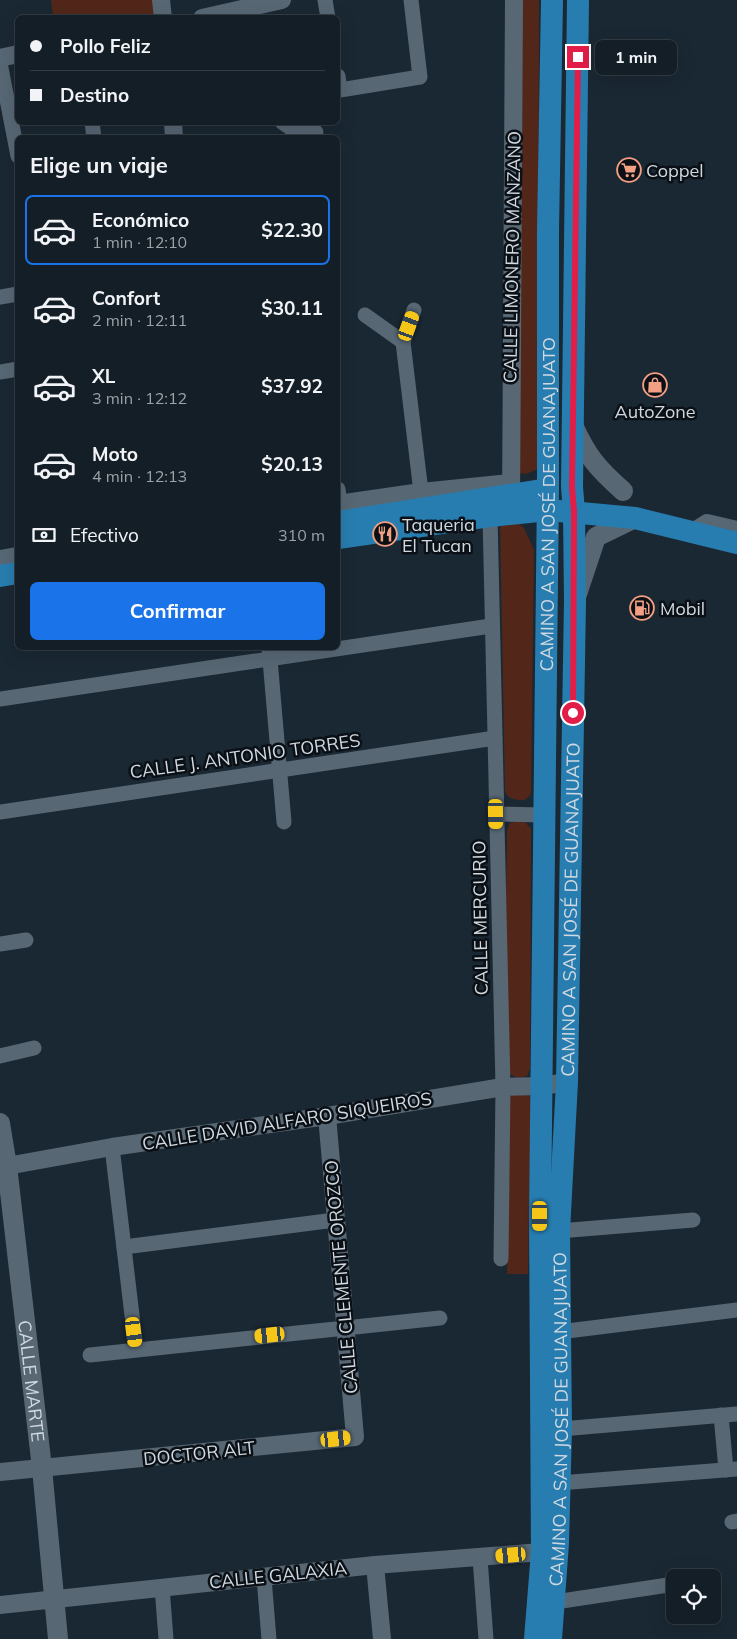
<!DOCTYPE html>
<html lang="es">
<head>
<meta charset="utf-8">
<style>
	body { margin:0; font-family:Mulish,sans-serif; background:#1d272e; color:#f1f3f6; height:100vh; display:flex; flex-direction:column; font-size:19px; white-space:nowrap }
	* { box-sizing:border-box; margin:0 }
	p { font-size:16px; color:#9da2a7 }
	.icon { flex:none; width:28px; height:28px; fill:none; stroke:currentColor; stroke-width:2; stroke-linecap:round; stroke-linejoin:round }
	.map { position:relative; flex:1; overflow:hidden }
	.drawer { position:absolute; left:15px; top:135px; width:325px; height:515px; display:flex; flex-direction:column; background:#141e26; border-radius:8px; box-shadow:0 5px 20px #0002,0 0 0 1px #333c43 }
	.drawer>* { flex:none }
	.hud { position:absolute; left:15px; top:15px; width:325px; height:110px; border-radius:8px; box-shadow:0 5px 20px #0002,0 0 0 1px #333c43; display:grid; align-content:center; height:110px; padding:0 15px; background:#141e26 }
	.tools { position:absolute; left:666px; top:1569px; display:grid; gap:10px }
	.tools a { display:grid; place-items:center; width:55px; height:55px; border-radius:8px; background:#141e26; box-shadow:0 5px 20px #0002,0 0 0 1px #333c43; font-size:25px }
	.end { position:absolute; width:22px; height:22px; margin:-11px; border:6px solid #e11d48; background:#fff; box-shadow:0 0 0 2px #fff }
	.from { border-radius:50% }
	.bubble { position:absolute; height:35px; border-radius:8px; background:#141e26; box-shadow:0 5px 20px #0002,0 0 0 1px #333c43; font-size:16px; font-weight:700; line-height:35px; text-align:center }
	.car { position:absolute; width:15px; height:30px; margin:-15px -8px; border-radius:6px; box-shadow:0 0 4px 1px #0007; background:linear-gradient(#f5c518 24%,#345 0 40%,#f5c518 0 76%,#345 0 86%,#f5c518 0) }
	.hud b { display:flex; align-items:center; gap:18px; height:48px; font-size:19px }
	.hud b+b { border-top:1px solid #333c43 }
	.hud i { width:12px; height:12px; background:#f1f3f6 }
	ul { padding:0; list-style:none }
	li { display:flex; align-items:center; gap:15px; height:70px; margin:0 10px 8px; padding:0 5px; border:2px solid transparent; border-radius:8px }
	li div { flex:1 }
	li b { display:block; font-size:19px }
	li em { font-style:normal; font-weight:700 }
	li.active { border-color:#1a73e8 }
	li>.icon { width:45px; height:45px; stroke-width:1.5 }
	h2 { padding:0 15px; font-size:22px; line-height:60px }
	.pay { display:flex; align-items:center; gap:12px; height:55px; padding:0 15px; font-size:19px }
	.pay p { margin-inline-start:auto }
	.button { display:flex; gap:10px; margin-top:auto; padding:10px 15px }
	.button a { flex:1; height:58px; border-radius:8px; background:#1a73e8; color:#fff; font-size:20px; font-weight:700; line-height:58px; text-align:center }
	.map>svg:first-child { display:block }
	.green { fill:#522719 }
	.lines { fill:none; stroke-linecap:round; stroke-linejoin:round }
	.minor { stroke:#576774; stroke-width:15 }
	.tertiary { stroke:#576774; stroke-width:18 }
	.secondary { stroke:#576774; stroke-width:20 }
	.primary { stroke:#287db0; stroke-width:22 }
	.route { stroke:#e11d48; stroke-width:6 }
	.labels { text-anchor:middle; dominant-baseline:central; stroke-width:5; stroke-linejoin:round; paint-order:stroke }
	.poi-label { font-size:18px; fill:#d0d9e0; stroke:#0a1015; text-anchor:start }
	.street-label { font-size:18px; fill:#d0d9e0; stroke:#0a1015 }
</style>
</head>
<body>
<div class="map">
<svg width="737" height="1639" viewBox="0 0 737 1639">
	<rect width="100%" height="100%" fill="#1a2833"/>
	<g class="green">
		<polygon points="51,0 157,0 159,17 53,17"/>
		<polygon points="522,0 539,0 538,469 526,474 518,473"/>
		<path d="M513,519L524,528L534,550L531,794L525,800C517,800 509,800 505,792L500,522Z"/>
		<polygon points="518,821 525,822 531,829 530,1069 527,1076 517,1078 510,1074 508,1065 506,900 507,830 510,823"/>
		<polygon points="525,1087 531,1099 528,1274 507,1274 510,1095"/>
	</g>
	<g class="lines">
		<g class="minor">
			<polyline points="325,0 328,18"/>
			<polyline points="0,63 18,156"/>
			<polyline points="338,76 340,90 420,77 411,0"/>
			<polyline points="92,122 94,138"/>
			<polyline points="282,122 292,129 316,132"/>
			<polyline points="0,297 18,294"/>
			<polyline points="414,310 403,342 421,492"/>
			<polyline points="365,315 403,342"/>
			<polyline points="0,372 18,369"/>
			<polyline points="338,489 340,504"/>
			<polyline points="490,516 503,1087 501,1259"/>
			<polyline points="269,648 284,822"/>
			<polyline points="0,699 491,626"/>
			<polyline points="0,812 495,738"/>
			<polyline points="496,814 545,815"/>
			<polyline points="0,944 26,940"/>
			<polyline points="0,1056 34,1048"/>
			<polyline points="112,1147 136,1349"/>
			<polyline points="559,1231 693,1220"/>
			<polyline points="124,1247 335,1220"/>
			<polyline points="559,1332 737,1310"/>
			<polyline points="90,1355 440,1318"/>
			<polyline points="721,1415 726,1470"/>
			<polyline points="561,1429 737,1414"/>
			<polyline points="559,1483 737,1469"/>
			<polyline points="732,1522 737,1521"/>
			<polyline points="480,1558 486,1639"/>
			<polyline points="264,1578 269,1639"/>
			<polyline points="162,1587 166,1639"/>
			<polyline points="555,1602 675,1584"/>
		</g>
		<g class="tertiary">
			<polyline points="161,0 163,18"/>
			<polyline points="202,18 282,0"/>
			<polyline points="0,58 18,54"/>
			<polyline points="173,122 174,138"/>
			<polyline points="338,504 421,492 510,483"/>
			<polyline points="511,508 514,0"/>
			<polyline points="693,532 707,523 737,530"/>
			<polyline points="0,559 18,556"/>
			<polyline points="7,1166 112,1147 327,1116 503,1087 542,1086 567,1082"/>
			<polyline points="0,1472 355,1437 327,1116"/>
			<polyline points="375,1565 382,1639"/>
			<polyline points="0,1605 375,1565 542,1552 554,1553"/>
		</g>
		<g class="secondary">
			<path d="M573,425C587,456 597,468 623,491"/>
			<polyline points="577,594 596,537 635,518"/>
			<path id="s1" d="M0,1123L7,1166L42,1468L58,1639"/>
		</g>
		<g class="primary">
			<polyline points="338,522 548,489"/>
			<polyline points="338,538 490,516 548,510 635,518 737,543"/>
			<polyline points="0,576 18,573"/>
			<path id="s2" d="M535,1639L542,1552L540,1216L548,489V230L552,0"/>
			<path id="s3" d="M551,1639L558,1543L561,1429L559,1231L567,1082L575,601L574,512L572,487L578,0"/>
		</g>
	</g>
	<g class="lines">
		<polyline class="route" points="573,713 574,512 572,487 578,57"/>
	</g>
	<defs>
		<g id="supermarket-ring" transform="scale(1.25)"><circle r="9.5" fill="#0a1015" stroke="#f39f83" stroke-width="1.5"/><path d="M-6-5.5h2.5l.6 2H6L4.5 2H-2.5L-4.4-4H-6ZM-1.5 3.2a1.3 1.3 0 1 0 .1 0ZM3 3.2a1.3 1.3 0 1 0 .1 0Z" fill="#f39f83"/></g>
		<g id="shop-ring" transform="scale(1.25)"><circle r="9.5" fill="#0a1015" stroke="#f39f83" stroke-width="1.5"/><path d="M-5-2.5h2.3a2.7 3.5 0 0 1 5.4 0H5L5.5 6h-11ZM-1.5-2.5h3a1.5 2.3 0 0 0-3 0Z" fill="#f39f83"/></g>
		<g id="restaurant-ring" transform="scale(1.25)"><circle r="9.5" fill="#0a1015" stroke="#f39f83" stroke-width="1.5"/><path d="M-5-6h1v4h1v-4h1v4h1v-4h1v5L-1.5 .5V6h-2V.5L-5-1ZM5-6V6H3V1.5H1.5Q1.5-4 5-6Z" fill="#f39f83"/></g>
		<g id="fuel-ring" transform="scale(1.25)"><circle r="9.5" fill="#0a1015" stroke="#f39f83" stroke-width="1.5"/><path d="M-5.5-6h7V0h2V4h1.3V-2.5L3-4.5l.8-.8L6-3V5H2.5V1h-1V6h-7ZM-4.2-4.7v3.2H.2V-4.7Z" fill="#f39f83"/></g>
	</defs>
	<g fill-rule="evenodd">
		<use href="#supermarket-ring" x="629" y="170"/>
		<use href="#shop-ring" x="655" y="385"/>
		<use href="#restaurant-ring" x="385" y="534"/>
		<use href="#fuel-ring" x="642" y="608"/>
	</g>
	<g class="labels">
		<g class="poi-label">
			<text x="646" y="170">Coppel</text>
			<text x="655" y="411" text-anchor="middle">AutoZone</text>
			<text x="402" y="524">Taqueria<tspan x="402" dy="21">El Tucan</tspan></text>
			<text x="660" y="608">Mobil</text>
		</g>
		<g class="street-label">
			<text transform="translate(512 257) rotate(-89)">CALLE LIMONERO MANZANO</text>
			<text stroke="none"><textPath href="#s2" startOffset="1135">CAMINO A SAN JOSÉ DE GUANAJUATO</textPath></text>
			<text transform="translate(245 756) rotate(-8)">CALLE J. ANTONIO TORRES</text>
			<text stroke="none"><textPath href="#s3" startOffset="730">CAMINO A SAN JOSÉ DE GUANAJUATO</textPath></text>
			<text transform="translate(480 918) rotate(-91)">CALLE MERCURIO</text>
			<text transform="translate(287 1121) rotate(-9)">CALLE DAVID ALFARO SIQUEIROS</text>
			<text transform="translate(341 1277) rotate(-95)">CALLE CLEMENTE OROZCO</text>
			<text stroke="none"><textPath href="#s1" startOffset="260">CALLE MARTE</textPath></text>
			<text stroke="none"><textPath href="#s3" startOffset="220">CAMINO A SAN JOSÉ DE GUANAJUATO</textPath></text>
			<text transform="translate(199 1453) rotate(-6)">DOCTOR ALT</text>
			<text transform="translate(278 1575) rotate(-6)">CALLE GALAXIA</text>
		</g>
	</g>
</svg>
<div class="tools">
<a><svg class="icon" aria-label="locate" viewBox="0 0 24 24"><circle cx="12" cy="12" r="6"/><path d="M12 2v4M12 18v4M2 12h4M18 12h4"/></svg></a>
</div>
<i class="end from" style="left:573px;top:713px"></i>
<i class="end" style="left:578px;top:57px"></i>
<div class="bubble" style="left:595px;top:40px;width:82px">1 min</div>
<i class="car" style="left:409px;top:326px;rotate:20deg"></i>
<i class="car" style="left:496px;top:814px;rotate:179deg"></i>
<i class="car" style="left:540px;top:1216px;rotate:180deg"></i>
<i class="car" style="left:134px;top:1332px;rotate:173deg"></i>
<i class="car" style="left:270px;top:1335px;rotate:264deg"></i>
<i class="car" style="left:336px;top:1439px;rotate:84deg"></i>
<i class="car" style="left:511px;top:1555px;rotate:265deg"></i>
<div class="hud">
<b><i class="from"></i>Pollo Feliz</b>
<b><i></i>Destino</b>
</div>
<section class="drawer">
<h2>Elige un viaje</h2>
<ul>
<li class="active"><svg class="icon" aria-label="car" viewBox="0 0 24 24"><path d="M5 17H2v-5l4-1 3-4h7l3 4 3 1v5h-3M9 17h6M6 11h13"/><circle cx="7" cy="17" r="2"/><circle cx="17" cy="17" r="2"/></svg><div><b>Económico</b><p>1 min · 12:10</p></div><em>$22.30</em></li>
<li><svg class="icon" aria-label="car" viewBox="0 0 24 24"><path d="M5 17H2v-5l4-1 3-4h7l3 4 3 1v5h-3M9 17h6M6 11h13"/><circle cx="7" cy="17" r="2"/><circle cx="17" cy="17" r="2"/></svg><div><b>Confort</b><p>2 min · 12:11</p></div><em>$30.11</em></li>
<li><svg class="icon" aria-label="car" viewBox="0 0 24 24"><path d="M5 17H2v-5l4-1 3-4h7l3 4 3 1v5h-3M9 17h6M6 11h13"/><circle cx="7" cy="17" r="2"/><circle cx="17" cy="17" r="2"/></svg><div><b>XL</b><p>3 min · 12:12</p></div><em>$37.92</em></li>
<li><svg class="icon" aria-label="car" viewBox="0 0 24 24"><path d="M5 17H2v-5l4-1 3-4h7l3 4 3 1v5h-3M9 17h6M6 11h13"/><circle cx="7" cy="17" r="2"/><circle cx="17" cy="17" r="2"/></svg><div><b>Moto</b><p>4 min · 12:13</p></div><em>$20.13</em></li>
</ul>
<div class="pay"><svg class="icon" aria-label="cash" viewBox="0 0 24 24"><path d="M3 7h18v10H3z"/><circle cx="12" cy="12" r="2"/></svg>Efectivo<p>310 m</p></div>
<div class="button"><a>Confirmar</a></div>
</section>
</div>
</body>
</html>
